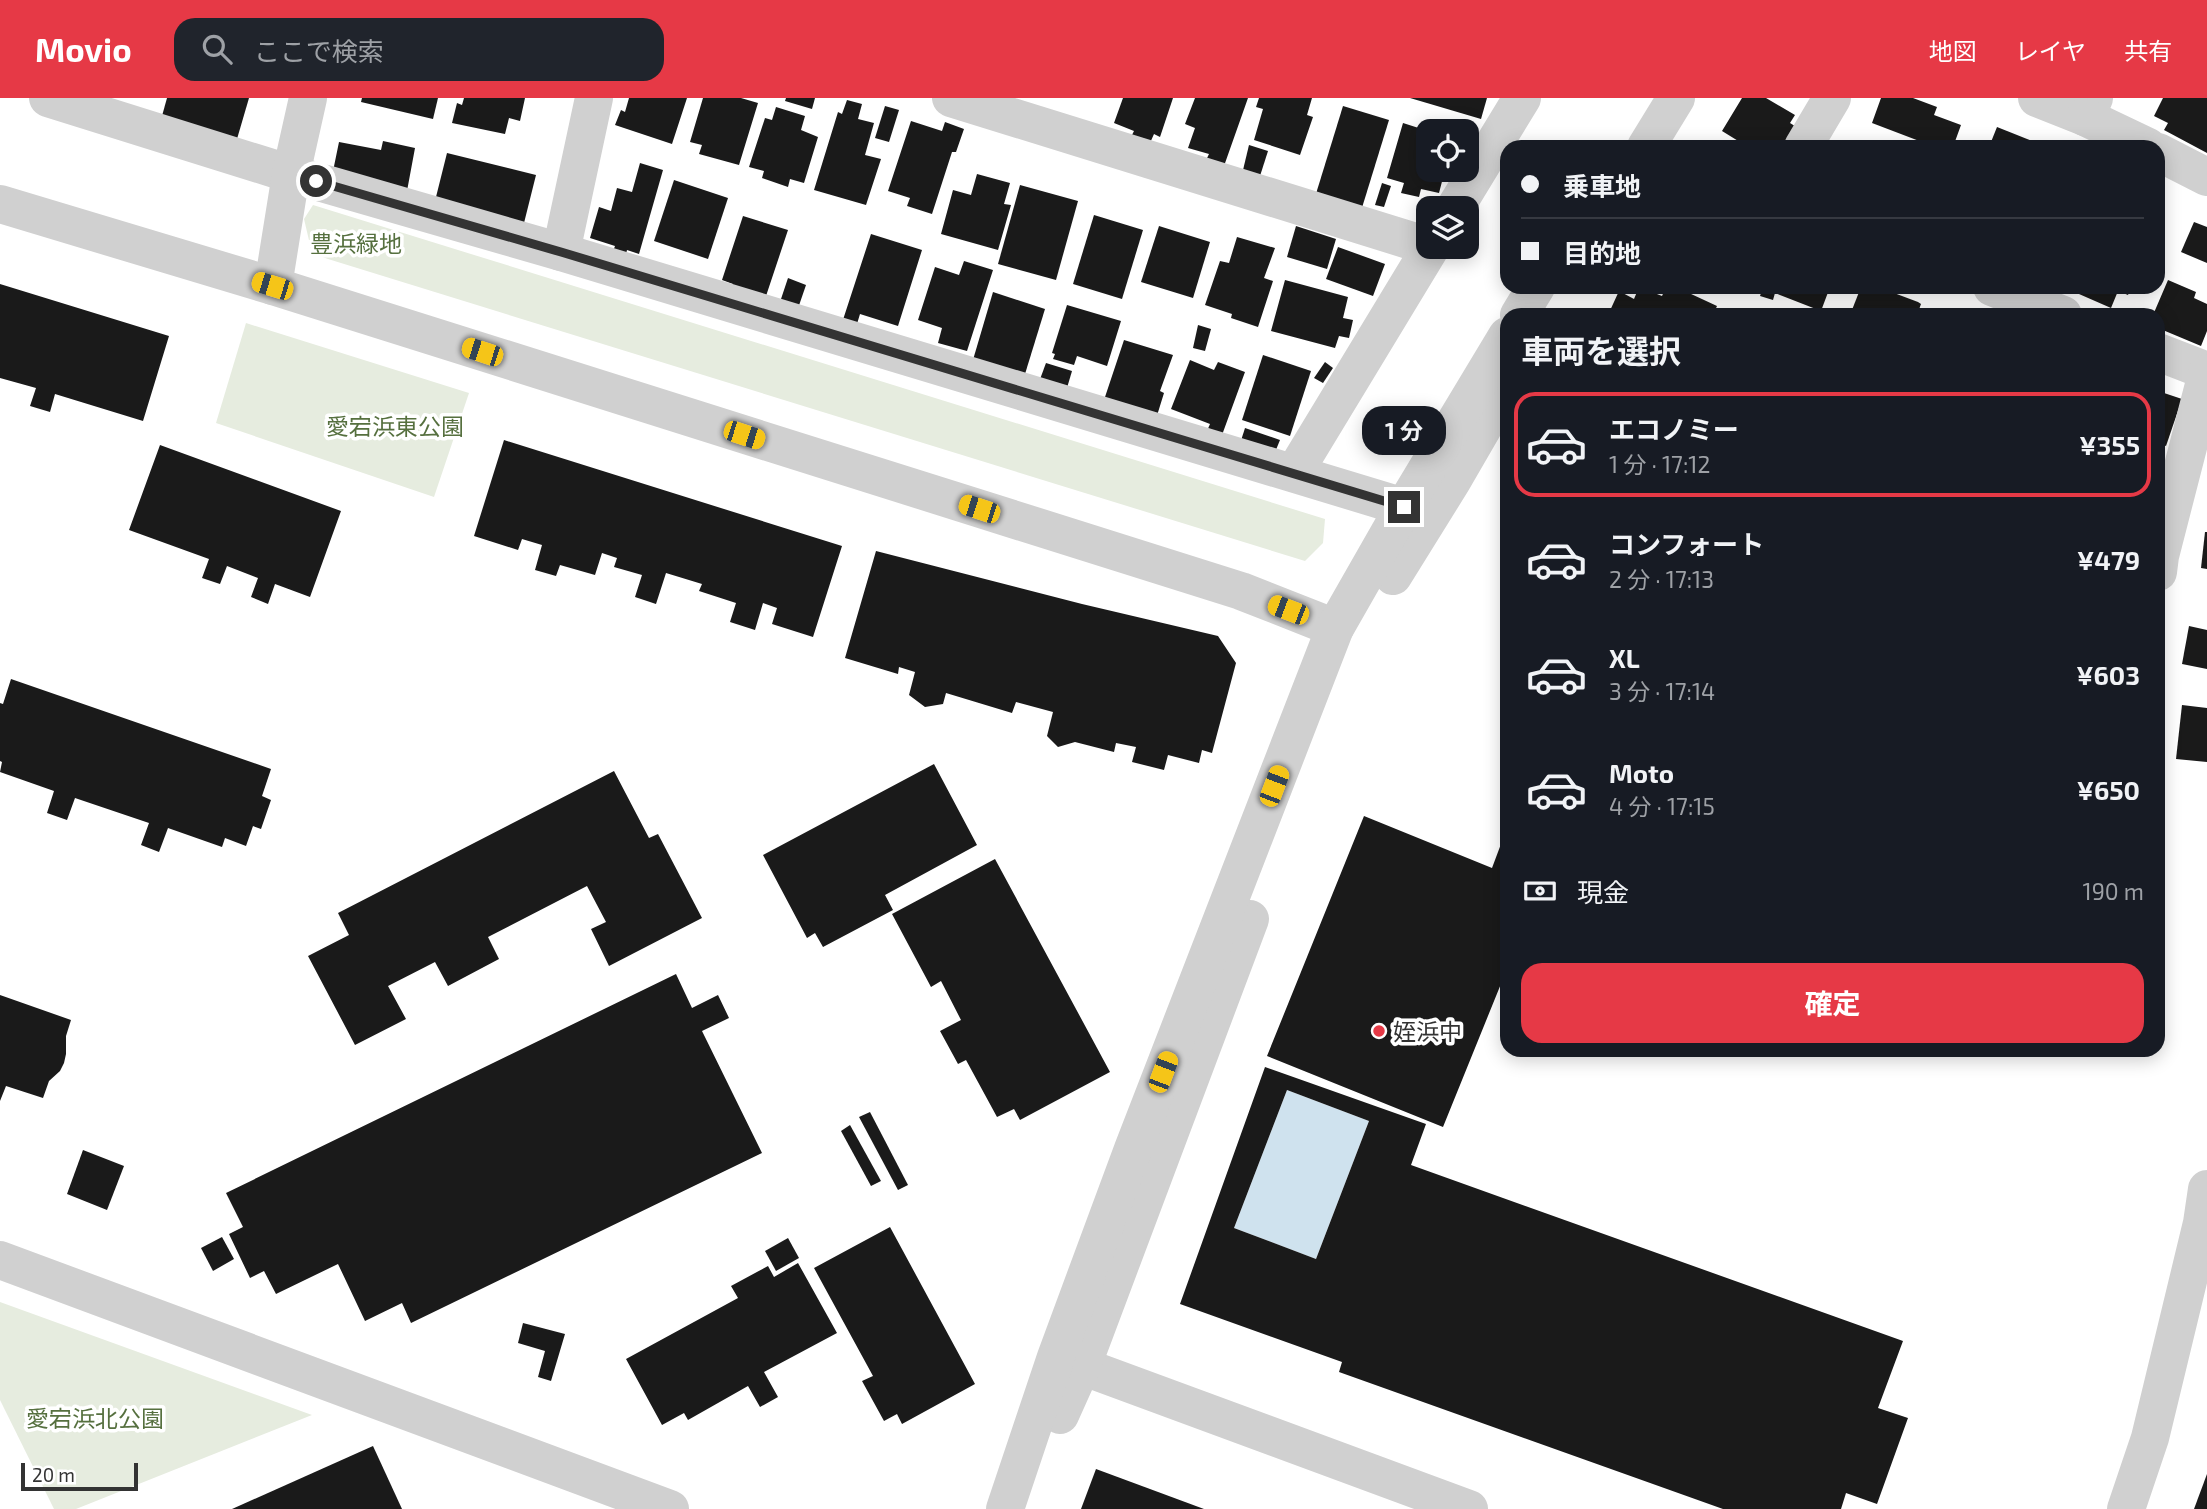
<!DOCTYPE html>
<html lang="ja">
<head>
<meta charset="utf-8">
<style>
	body { margin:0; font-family:"Exo 2","Noto Sans JP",sans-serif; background:#20242c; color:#f1f3f6; height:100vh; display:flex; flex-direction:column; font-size:26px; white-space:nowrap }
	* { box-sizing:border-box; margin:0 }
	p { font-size:23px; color:#9ea1a6 }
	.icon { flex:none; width:38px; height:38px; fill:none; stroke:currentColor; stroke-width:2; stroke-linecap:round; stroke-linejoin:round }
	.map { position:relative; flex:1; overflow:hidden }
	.sheet { position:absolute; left:1500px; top:210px; width:665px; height:749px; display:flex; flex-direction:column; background:#171b24; border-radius:21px; box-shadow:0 4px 18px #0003 }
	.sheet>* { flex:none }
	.hud { position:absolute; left:1500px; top:42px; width:665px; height:154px; border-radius:21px; box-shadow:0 4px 18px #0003; display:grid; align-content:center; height:154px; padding:0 21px; background:#171b24 }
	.fabs { position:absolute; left:1416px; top:21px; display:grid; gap:14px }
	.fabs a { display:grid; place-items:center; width:63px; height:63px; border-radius:14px; background:#171b24; box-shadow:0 4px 18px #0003; font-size:35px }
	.scale { position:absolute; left:21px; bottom:18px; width:117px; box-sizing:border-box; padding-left:7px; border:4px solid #333; border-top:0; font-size:19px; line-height:24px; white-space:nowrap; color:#333; -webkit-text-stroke:5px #fff; paint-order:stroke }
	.end { position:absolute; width:32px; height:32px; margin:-16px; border:9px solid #333; background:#fff; box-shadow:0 0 0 4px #fff }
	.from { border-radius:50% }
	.bubble { position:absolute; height:49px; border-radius:21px; background:#171b24; box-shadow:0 4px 18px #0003; font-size:23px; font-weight:700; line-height:49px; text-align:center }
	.car { position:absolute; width:21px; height:42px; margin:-21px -10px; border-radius:9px; box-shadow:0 0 5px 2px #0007; background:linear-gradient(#f5c518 24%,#345 0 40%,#f5c518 0 76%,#345 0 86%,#f5c518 0) }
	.hud b { display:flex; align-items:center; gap:24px; height:66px; font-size:26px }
	.hud b+b { border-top:2px solid #363941 }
	.hud i { width:18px; height:18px; background:#f1f3f6 }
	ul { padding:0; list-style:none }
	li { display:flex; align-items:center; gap:21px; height:105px; margin:0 14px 10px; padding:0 7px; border:4px solid transparent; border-radius:21px }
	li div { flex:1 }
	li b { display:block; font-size:26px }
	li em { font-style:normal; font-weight:700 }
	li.selected { border-color:#e63946 }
	li>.icon { width:63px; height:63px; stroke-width:1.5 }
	h2 { padding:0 21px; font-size:32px; line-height:84px }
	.pay { display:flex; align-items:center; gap:18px; height:77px; padding:0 21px; font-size:26px }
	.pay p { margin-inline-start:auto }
	.cta { display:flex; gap:14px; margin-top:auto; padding:14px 21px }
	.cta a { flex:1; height:80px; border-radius:21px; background:#e63946; color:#fff; font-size:28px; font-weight:700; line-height:80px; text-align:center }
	header { display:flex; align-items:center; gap:42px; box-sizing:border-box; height:98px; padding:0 35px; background:#e63946; color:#fff }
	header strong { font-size:33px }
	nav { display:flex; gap:38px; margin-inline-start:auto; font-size:24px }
	.search { width:490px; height:63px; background:#20242c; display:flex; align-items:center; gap:18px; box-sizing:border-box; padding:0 24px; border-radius:21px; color:#9ea1a6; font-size:26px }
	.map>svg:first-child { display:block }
	.green { fill:#e6ecdf }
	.water { fill:#cfe2ee }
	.building { fill:#1a1a1a; fill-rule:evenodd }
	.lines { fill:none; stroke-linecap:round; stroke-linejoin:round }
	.minor { stroke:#d0d0d0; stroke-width:38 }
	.tertiary { stroke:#d0d0d0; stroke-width:38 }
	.route { stroke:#333; stroke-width:9 }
	.poi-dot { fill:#e63946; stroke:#fff; stroke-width:2.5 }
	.labels { text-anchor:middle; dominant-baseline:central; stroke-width:7; stroke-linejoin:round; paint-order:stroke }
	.park-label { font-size:23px; fill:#56703f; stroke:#fff }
	.poi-label { font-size:23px; fill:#333; stroke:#fff; text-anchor:start }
</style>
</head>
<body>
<header>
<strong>Movio</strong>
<div class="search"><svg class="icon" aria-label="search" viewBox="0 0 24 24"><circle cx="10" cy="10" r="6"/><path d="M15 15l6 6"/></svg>ここで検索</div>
<nav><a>地図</a><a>レイヤ</a><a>共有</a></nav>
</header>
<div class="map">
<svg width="2207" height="1411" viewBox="0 0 2207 1411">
	<rect width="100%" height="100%" fill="#fff"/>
	<g class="green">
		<polygon points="313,107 1325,421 1323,445 1305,463 328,161 312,155 304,121"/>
		<polygon points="246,225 469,295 434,399 216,325"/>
		<polygon points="0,1204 312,1317 76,1411 54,1411 0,1302"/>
	</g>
	<polygon class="water" points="1287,992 1369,1023 1316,1161 1234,1130"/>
	<g class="building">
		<polygon points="167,0 249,0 237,41 162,18"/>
		<polygon points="362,0 438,0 433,21 361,4"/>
		<polygon points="464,0 525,0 520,23 509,20 505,36 452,25 457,5 462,7"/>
		<polygon points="629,0 687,0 672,46 615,27 621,12 625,14"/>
		<polygon points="703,0 741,0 758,5 739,67 699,56 702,47 690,44"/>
		<polygon points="786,0 815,0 812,11 785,3"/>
		<polygon points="1123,0 1173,0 1160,39 1154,36 1150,45 1132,37 1134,33 1114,25"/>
		<polygon points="1195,0 1248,0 1224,68 1206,62 1209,56 1188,50 1195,30 1185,26"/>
		<polygon points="1259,0 1312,0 1307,17 1313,19 1300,57 1254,42 1263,11 1256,9"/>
		<polygon points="1410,0 1487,0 1481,21"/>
		<polygon points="1742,0 1766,0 1795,17 1790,25 1798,30 1786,49 1748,49 1722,33"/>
		<polygon points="1881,0 1913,0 1937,9 1934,17 1961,27 1953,49 1935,49 1872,25"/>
		<polygon points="2163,0 2207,0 2207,55 2164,32 2168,25 2154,18"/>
		<polygon points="847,2 862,6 858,21 874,25 865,57 881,61 866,107 814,92 838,14 842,16"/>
		<polygon points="885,8 899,12 889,44 875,40"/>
		<polygon points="1343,8 1389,22 1361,113 1315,99"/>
		<polygon points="776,9 805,18 801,32 818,39 804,85 790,81 788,89 762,80 764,73 749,69 765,20 772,22"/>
		<polygon points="911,23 942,33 945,24 964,31 956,54 952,54 932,116 907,108 910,100 888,93"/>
		<polygon points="1403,25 1428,33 1428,72 1445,72 1439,95 1421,91 1419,99 1401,95 1404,85 1387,80"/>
		<polygon points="1997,29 2047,49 1989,49"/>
		<polygon points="383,43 415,50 407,93 332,78 339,44 381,52"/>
		<polygon points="1249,47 1268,53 1260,78 1243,72"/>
		<polygon points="447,55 536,77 524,125 435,103"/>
		<polygon points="640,65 663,72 639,156 627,152 625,160 612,156 615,148 590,140 599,109 611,113 617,90 632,94"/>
		<polygon points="977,76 1010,85 1004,106 1011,107 998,152 941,136 953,92 971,97"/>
		<polygon points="674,82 728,100 708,161 654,143"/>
		<polygon points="1382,85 1391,88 1384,109 1375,107"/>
		<polygon points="1020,87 1078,103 1056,182 998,166"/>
		<polygon points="1094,117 1143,132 1122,201 1073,186"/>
		<polygon points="743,118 788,132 762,210 729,200 733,186 722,182"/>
		<polygon points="2194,124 2207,129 2207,165 2181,154"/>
		<polygon points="1159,128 1210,144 1193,200 1141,184"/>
		<polygon points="1296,128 1336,141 1327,171 1287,159"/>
		<polygon points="871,136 922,152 898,228 860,216 853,239 839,234"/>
		<polygon points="1237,139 1275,150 1264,180 1273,183 1258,229 1231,220 1232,216 1205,207 1220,163 1229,165"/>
		<polygon points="1338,149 1385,166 1373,198 1326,181"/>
		<polygon points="964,163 993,172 967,253 938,245 942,230 918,222 935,169 959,177"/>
		<polygon points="788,180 806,187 795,219 777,213"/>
		<polygon points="1285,182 1348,199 1343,220 1353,222 1349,240 1339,238 1335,250 1271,233"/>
		<polygon points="2168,182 2196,194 2194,200 2207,206 2207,233 2201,248 2158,230 2158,217 2153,217"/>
		<polygon points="0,186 169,238 143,323 55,296 50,314 30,308 36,290 0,280"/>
		<polygon points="1639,189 1662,198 1666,189 1676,189 1717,208 1713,217 1608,217 1619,193 1634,201"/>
		<polygon points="1763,189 1830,189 1821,213 1775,195 1773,202 1760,198"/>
		<polygon points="1861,189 1878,189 1918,204 1921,206 1917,217 1850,217"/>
		<polygon points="2063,189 2131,189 2128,197 2118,193 2111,210"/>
		<polygon points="993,194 1045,211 1025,276 970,272"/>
		<polygon points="1067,207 1121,223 1107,268 1077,258 1074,267 1053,261 1055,256 1052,255"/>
		<polygon points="1198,227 1211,231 1205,253 1193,250"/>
		<polygon points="1124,242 1173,257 1160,293 1164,295 1155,324 1104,302"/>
		<polygon points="1263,257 1311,273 1290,338 1242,322"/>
		<polygon points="1190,262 1214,272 1218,264 1245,274 1218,348 1203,342 1210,326 1171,311"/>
		<polygon points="1325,264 1333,270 1323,285 1314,280"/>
		<polygon points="1046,265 1072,273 1064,300 1036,292"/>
		<polygon points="2158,293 2182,301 2166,348 2158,345"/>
		<polygon points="1245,330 1280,342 1271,364 1238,352"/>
		<polygon points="504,342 842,448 813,539 772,526 777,510 763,505 755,532 730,524 736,505 699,493 702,486 666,475 656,506 635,499 642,477 614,469 617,460 602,455 595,477 560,467 556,478 535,472 542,447 522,441 518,452 474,438"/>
		<polygon points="160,347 341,413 310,499 275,486 268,506 251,499 258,480 227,468 220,486 202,480 209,461 129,432"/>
		<polygon points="2205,434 2207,434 2207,471 2201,470"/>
		<polygon points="876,453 1082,506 1218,538 1236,565 1212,655 1202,652 1199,665 1168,657 1164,672 1132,664 1136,649 1116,645 1114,654 1075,644 1058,649 1047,638 1053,614 1016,604 1012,615 946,595 943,606 925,609 909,597 915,574 899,569 898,576 845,560"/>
		<polygon points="2189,528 2207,532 2207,571 2182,566"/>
		<polygon points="11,581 271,671 262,698 271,702 261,731 253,728 246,748 225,740 222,749 168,730 159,754 141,747 149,725 75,700 67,722 47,715 54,693 0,674 2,664 0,663 0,605 3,606"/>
		<polygon points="2182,607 2207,610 2207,664 2176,661"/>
		<polygon points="934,666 977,747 885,797 893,812 823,849 815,835 807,840 763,757"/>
		<polygon points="614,673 649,740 658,736 702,820 609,868 591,831 606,824 587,788 488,839 499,861 448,888 435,864 388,888 406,921 355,947 308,858 349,837 338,815"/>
		<polygon points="1364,718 1492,770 1501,746 1507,748 1507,871 1443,1029 1267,958"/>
		<polygon points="995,761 1110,974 1020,1022 1014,1011 997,1019 966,962 958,966 940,933 961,922 941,883 931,889 892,816"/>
		<polygon points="676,876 692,910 718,897 729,920 702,933 762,1055 411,1225 402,1205 365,1223 338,1166 276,1196 264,1173 250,1180 229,1136 243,1129 226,1095"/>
		<polygon points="0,897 71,922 66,938 66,956 64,965 60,973 49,983 43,1000 6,988 0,1003"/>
		<path d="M1265,969L1426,1026L1411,1067L1903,1243L1878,1310L1908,1320L1877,1406L1846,1395L1841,1411H1723L1339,1274L1342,1264L1180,1206ZM1287,992L1369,1023L1316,1161L1234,1130Z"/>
		<polygon points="870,1014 908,1087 898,1092 859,1019"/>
		<polygon points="850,1027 881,1083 871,1088 841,1033"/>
		<polygon points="83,1052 124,1068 107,1112 67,1096"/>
		<polygon points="890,1129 975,1286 902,1326 897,1316 884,1323 862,1283 873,1278 814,1170"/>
		<polygon points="222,1139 234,1161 213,1173 201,1150"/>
		<polygon points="788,1140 799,1160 776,1173 765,1153"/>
		<polygon points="798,1165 837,1235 764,1274 778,1299 760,1309 748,1288 688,1322 684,1315 662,1327 626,1261 738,1200 731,1188 768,1168 774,1179"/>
		<polygon points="523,1225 565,1236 551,1283 538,1279 545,1253 518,1245"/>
		<polygon points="373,1348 402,1411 232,1411"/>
		<polygon points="1096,1371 1204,1411 1081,1411"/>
		<polygon points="2207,1376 2207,1411 2194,1411"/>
	</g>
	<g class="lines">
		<g class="minor">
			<polyline points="48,0 291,76 561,154 1404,409"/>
			<polyline points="951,0 1428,148"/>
			<polyline points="2037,0 2085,19 2094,0"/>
			<polyline points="2085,19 2148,49"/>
			<polyline points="1803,49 1832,0"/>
			<polyline points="2158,54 2207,79"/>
			<polyline points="1455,110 1522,0"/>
			<polyline points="561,154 594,0"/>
			<polyline points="1992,189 2063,217"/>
			<polyline points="2158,254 2207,273"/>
			<polyline points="1294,375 1431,149"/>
			<polyline points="2158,474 2160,458 2207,275"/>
			<polyline points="2126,1411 2150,1340 2202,1125 2207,1091"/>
		</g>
		<g class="tertiary">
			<polyline points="1646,49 1676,0"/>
			<polyline points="0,106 273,188 1241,493 1335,530"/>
			<polyline points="273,188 291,76 308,0"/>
			<polyline points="1519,217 1536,189"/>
			<polyline points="1393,478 1452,383 1507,288"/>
			<polyline points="0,1162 670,1411"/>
			<polyline points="1057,1259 1469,1411"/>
			<polyline points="1060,1317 1082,1268 1250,821"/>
			<polyline points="1005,1411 1056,1259 1133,1051 1335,530 1404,409 1507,238"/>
		</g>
	</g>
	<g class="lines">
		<polyline class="route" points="316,83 561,154 1404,409"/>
	</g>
	<circle class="poi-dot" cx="1379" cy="933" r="7"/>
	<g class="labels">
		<g class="park-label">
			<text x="356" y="145">豊浜緑地</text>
			<text x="395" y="328">愛宕浜東公園</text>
			<text x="95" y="1320">愛宕浜北公園</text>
		</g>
		<g class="poi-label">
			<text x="1393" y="933">姪浜中</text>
		</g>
	</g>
</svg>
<div class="fabs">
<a><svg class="icon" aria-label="locate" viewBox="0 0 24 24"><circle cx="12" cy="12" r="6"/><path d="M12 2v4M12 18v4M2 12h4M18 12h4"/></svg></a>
<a><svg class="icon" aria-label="layers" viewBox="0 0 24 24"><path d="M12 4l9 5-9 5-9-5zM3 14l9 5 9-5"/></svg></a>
</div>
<div class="scale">20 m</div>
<i class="end from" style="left:316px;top:83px"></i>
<i class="end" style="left:1404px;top:409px"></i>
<div class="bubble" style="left:1362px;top:308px;width:84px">1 分</div>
<i class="car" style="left:272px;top:188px;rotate:287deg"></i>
<i class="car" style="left:482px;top:254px;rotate:288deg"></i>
<i class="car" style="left:744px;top:337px;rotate:108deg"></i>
<i class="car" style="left:979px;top:411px;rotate:288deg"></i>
<i class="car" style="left:1288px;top:512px;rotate:291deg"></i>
<i class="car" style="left:1274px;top:688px;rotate:21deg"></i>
<i class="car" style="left:1163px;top:974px;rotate:21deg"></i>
<div class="hud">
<b><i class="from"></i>乗車地</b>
<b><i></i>目的地</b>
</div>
<section class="sheet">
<h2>車両を選択</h2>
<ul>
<li class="selected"><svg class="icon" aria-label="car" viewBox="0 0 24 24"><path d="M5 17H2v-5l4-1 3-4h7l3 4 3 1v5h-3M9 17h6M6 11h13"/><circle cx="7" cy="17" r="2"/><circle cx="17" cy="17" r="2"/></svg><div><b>エコノミー</b><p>1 分 · 17:12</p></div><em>¥355</em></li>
<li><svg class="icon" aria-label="car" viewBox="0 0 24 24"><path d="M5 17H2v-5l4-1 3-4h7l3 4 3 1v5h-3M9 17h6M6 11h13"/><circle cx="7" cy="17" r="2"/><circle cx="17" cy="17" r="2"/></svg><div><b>コンフォート</b><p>2 分 · 17:13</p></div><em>¥479</em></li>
<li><svg class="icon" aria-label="car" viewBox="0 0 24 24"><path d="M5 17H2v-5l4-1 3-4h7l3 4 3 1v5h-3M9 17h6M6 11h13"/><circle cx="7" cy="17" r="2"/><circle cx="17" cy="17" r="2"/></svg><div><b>XL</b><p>3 分 · 17:14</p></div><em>¥603</em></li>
<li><svg class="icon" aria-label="car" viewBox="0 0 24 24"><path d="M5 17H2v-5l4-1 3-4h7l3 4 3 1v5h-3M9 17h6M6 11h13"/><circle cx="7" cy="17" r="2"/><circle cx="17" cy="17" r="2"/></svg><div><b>Moto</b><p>4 分 · 17:15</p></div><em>¥650</em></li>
</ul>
<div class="pay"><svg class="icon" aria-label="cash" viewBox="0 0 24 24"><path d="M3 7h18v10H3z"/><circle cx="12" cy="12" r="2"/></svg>現金<p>190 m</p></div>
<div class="cta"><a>確定</a></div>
</section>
</div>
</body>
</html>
